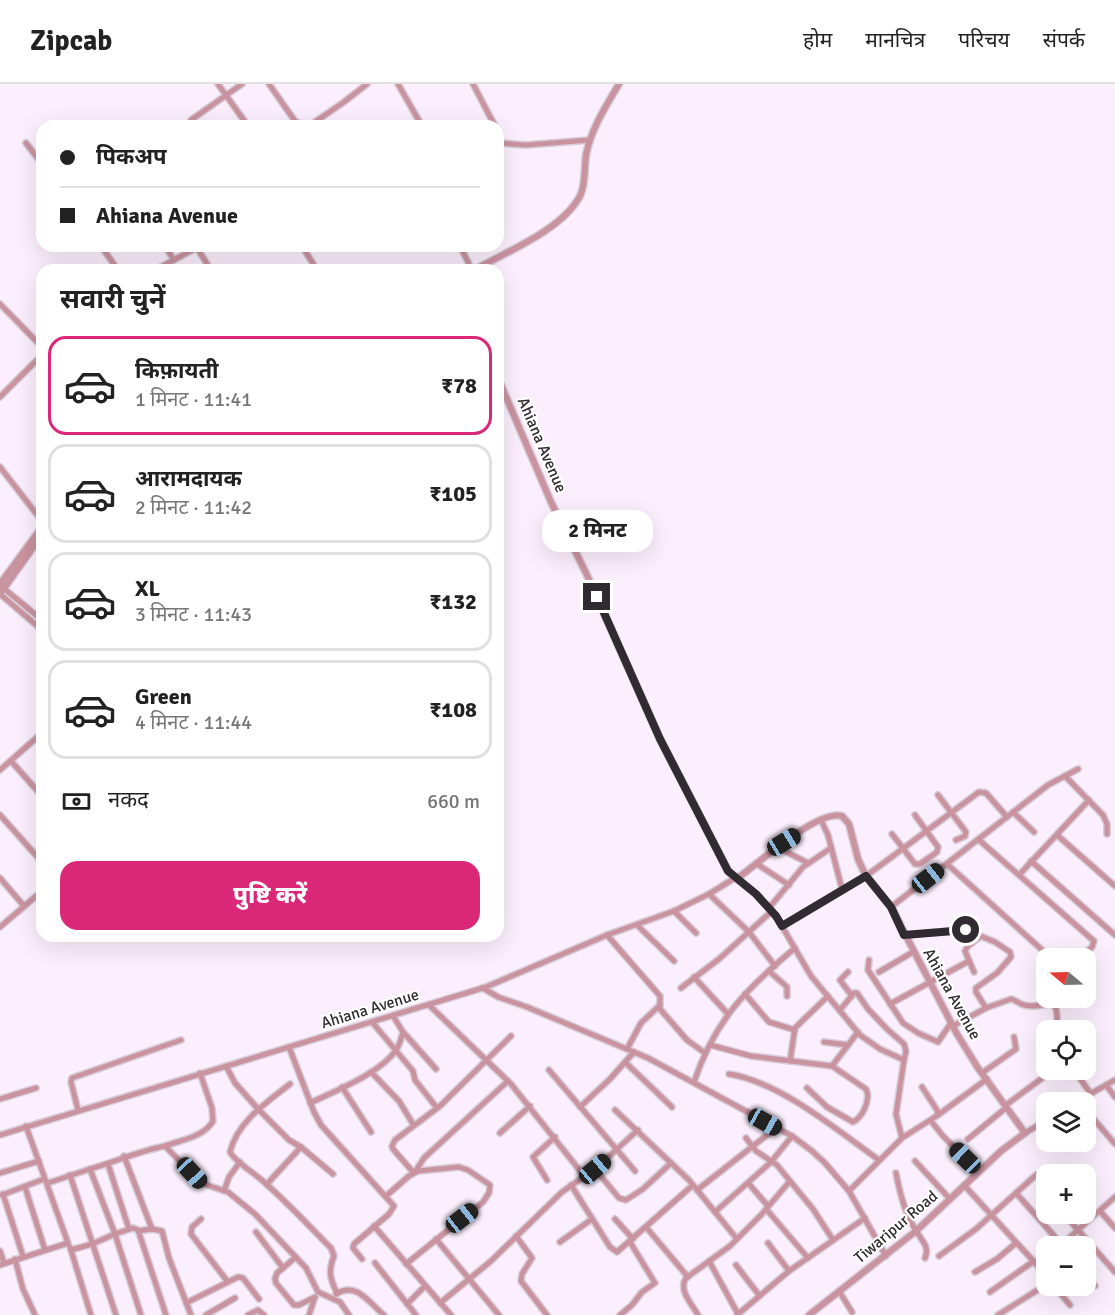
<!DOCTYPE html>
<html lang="hi">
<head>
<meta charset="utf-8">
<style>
	body { margin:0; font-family:Signika,"Noto Sans Devanagari",sans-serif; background:#f2f2f2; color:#222; height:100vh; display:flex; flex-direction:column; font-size:22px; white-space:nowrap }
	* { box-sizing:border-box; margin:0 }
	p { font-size:20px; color:#767676 }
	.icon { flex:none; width:33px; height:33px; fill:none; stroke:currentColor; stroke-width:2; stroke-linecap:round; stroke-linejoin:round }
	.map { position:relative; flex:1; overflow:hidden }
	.sheet { position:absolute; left:36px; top:180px; width:468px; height:678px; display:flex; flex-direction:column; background:#fff; border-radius:18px; box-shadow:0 6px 24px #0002 }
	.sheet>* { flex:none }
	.hud { position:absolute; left:36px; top:36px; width:468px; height:132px; border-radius:18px; box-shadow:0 6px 24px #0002; display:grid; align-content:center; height:132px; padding:0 24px; background:#fff }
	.needle { width:39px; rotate:289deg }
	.tools { position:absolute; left:1036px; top:864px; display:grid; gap:12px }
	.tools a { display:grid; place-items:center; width:60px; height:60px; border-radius:12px; background:#fff; box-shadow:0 6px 24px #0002; font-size:30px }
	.end { position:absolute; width:27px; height:27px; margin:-14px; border:8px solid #302b30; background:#fff; box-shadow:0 0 0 3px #fff }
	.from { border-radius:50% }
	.bubble { position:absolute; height:42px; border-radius:18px; background:#fff; box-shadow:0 6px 24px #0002; font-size:20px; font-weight:800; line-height:42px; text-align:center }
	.car { position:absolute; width:18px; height:36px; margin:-18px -9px; border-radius:8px; box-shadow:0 0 4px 2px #0007; background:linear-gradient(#222 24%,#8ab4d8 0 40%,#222 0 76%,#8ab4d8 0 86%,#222 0) }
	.hud b { display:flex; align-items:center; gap:21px; height:57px; font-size:22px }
	.hud b+b { border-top:2px solid #e0e0e0 }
	.hud i { width:15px; height:15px; background:#222 }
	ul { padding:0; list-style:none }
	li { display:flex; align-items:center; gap:18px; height:99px; margin:0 12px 9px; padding:0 12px; border:3px solid #e0e0e0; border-radius:18px }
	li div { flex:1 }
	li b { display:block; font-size:22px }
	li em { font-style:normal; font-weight:800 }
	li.on { border-color:#db2777 }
	li>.icon { width:54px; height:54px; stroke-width:1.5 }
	h2 { padding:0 24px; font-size:27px; line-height:72px }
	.pay { display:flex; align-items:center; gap:15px; height:66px; padding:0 24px; font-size:22px }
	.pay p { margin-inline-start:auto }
	.primary-button { display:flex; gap:12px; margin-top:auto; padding:12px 24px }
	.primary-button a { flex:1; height:69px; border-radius:18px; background:#db2777; color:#fff; font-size:24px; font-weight:800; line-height:69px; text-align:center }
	header { display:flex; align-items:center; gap:36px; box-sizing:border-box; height:84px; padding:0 30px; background:#fff; border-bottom:2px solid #e0e0e0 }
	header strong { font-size:28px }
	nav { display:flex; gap:33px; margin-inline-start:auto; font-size:21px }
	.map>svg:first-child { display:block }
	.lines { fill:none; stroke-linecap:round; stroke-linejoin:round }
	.minor-casing { stroke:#d7ccd8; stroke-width:8 }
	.tertiary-casing { stroke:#d7ccd8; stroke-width:9 }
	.minor { stroke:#ca93a0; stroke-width:5 }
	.tertiary { stroke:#ca93a0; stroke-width:6 }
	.route { stroke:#302b30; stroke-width:8 }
	.labels { text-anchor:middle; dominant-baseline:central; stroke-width:4.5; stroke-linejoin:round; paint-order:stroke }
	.street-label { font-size:16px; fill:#302b30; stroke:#fff }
</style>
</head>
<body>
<header>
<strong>Zipcab</strong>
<nav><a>होम</a><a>मानचित्र</a><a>परिचय</a><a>संपर्क</a></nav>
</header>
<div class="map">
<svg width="1115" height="1231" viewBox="0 0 1115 1231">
	<rect width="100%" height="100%" fill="#fceffd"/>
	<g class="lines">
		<g class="minor-casing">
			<g id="minor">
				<polyline points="218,0 248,42"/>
				<polyline points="269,0 295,37 305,42"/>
				<polyline points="398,0 422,42"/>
				<polyline points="473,0 495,42"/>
				<polyline points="191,42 191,36 242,0"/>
				<polyline points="309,42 344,18 367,0"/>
				<polyline points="26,59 42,80"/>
				<polyline points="498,59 526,61 590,56"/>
				<polyline points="101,162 118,186"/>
				<polyline points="165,162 174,176"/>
				<polyline points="302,162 317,186"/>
				<polyline points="460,162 472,186"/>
				<polyline points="197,164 211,186"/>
				<polyline points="155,186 200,162"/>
				<polyline points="0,220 42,263"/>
				<polyline points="0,313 42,271"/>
				<polyline points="0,383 42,437"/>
				<polyline points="1,502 42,536"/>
				<polyline points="0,510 42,546"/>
				<polyline points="11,677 42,712"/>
				<polyline points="0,686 42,649"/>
				<polyline points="1065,692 1103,731 1107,740 1107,750"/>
				<polyline points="938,711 966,748 965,752 956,756"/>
				<polyline points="1013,728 1034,748"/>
				<polyline points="0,731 42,778"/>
				<polyline points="821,736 828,751 842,805"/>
				<polyline points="892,750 915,780 920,780 937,768 938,763 915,731"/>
				<polyline points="1057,751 1115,802"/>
				<polyline points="979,756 1094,857 1092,863 1080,874"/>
				<polyline points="777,763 808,779"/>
				<polyline points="1031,777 1115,851"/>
				<polyline points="757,780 789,801"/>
				<polyline points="947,780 1051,874"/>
				<polyline points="1019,791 1089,716"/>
				<polyline points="0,794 24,822"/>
				<polyline points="709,810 749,848 775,882"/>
				<polyline points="891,823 1048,701 1078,685"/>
				<polyline points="769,824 803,783 831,764"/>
				<polyline points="674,827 696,849"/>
				<polyline points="637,841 674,877"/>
				<polyline points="782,842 866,792 979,708 986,709 1007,733"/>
				<polyline points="0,843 42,807"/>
				<polyline points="607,851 660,912 660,925 687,956 705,969"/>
				<polyline points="904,851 966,846 995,858 1010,868 1011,873 997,889 976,904 976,908 986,924"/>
				<polyline points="869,876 868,886 903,939 918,949 938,958 951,939"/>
				<polyline points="769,887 787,903 787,912"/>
				<polyline points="848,888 840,896 852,912"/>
				<polyline points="879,888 913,868"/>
				<polyline points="974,888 965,867 968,862 981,852"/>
				<polyline points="694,893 728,930"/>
				<polyline points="483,904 498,913 527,923 648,974 755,1032 792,1052 812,1067 825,1079 849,1107"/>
				<polyline points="681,904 719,875 772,827"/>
				<polyline points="745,910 769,938 795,946"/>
				<polyline points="890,920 969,877"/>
				<polyline points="429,921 511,1000 585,1093"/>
				<polyline points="840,926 854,909 857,909 868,925 887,945 904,960 906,967 904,976"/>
				<polyline points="393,932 403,948 436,985"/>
				<polyline points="372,938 413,987 415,996 437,1024"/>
				<path d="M953,942L986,924L1011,915C1016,916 1019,920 1024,921C1048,927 1059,904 1057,946"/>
				<polyline points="824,958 848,961"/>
				<path d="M710,961L751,972L832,982L866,1005C871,1015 863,1033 853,1038L827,1023L807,1004"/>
				<polyline points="289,963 314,1028 321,1041 394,1122 389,1130 354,1160 353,1164 362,1175"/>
				<polyline points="627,965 641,939 659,922"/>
				<polyline points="790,977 795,944 828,912"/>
				<polyline points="625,978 672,1023"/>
				<polyline points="226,982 235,999 259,1026 289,1056 301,1063 333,1090"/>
				<polyline points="832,982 858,948"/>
				<polyline points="549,986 635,1087"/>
				<polyline points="1074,986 1091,1010"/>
				<polyline points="371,988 399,1017 413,1040"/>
				<polyline points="982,989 1016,965 1014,953"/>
				<path d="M729,990C780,998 837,1046 879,1076"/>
				<path d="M694,998C715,936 746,905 795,864"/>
				<path d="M290,1000C267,1018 237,1038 230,1068C235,1078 256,1090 265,1099C288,1119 309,1142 331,1164L334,1172C328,1187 330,1195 337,1209"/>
				<polyline points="1106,1001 1115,1013"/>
				<polyline points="342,1003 371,1048"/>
				<polyline points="0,1015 36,1004"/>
				<polyline points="1076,1018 1115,996"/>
				<path d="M310,1019C335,1007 381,989 396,966C400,961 401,954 403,948"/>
				<polyline points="1006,1021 1053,986"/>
				<polyline points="580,1023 610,995 634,968"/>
				<polyline points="78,1026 71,998 72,994 181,956"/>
				<polyline points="615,1026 689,1096 737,1155"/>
				<polyline points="1086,1026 1115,1060"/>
				<polyline points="938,1031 987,995"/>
				<polyline points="931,1037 943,1052 978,1087"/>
				<polyline points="500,1049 530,1022"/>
				<polyline points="1025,1049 1047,1036"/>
				<polyline points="0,1051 486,903 607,851 674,827 709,810 735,794 756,810 776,832 811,892 860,951 880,965 904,976 896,1030 902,1054 849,1107 886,1172"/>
				<polyline points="746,1054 756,1067 777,1081 790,1097 813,1125 833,1156"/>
				<polyline points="902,1054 938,1031 937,1026 922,1003"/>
				<polyline points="968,1055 1007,1023"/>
				<path d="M165,1062C181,1056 204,1053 213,1037L212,1024L200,989"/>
				<polyline points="124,1072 152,1145"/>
				<polyline points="915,1077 950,1115"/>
				<polyline points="108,1080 129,1145"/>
				<path d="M90,1085C115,1078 139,1067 165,1062L201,1099L228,1108L255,1130L306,1184L318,1208L340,1218L349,1231"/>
				<polyline points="595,1085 619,1114 626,1116 643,1105 671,1079"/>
				<polyline points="413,1088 393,1065 392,1062 395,1056 440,1022 511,952"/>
				<polyline points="415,1088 424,1074 508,997"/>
				<polyline points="0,1089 39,1077"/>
				<path d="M896,1089C900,1110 905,1130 917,1148C922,1157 930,1163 925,1174"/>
				<polyline points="70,1091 116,1231"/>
				<polyline points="547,1096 533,1073 555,1053"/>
				<polyline points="48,1099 90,1085 115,1150 92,1160 71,1166"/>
				<polyline points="267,1100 301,1063"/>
				<polyline points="749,1100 768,1122 767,1126 808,1174"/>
				<polyline points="571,1101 610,1163 617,1168 693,1101"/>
				<polyline points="964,1101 1047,1192"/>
				<polyline points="25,1103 45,1166"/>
				<polyline points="697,1106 776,1044"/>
				<polyline points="224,1107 229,1093 240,1078"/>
				<polyline points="1016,1109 1063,1162"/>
				<polyline points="3,1110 23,1172"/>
				<polyline points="2,1111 44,1095"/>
				<polyline points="386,1112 409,1092 418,1087 459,1083 468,1086 490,1101 489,1109 483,1118 406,1180"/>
				<polyline points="1100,1127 1115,1144"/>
				<polyline points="715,1128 771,1078 792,1052"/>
				<polyline points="1064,1130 1115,1188"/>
				<polyline points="201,1135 192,1143 191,1150 228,1198"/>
				<polyline points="615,1135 633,1155"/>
				<polyline points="374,1142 451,1231"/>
				<polyline points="646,1143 688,1193"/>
				<polyline points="138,1147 152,1145 162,1147 169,1174 191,1231"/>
				<polyline points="256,1148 283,1184"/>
				<polyline points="516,1152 532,1174 522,1190 521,1197 547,1231"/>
				<polyline points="436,1155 499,1231"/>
				<polyline points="560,1158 592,1135"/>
				<polyline points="768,1159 789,1187"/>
				<polyline points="1060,1162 1115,1113"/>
				<polyline points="70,1163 91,1231"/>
				<polyline points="0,1167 4,1179"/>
				<polyline points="939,1172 976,1145 1036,1091"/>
				<polyline points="296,1173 277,1189 275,1195 276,1199 294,1221 299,1221 315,1213"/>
				<polyline points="15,1175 23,1205 35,1231"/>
				<polyline points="709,1177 738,1230"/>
				<polyline points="375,1179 416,1231"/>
				<polyline points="0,1181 68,1159 26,1042"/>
				<polyline points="736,1181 759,1211"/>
				<polyline points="1038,1181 1047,1173"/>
				<polyline points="975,1188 997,1175 1016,1159"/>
				<polyline points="1086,1190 1095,1202"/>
				<polyline points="1054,1202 1070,1221"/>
				<polyline points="839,1207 852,1228"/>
				<polyline points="990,1208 1034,1177"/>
				<path d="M336,1210C357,1197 369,1219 384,1231"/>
				<polyline points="186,1219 238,1193 243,1194 259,1215"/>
				<polyline points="440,1219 491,1177 562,1108 595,1085 638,1046"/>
				<polyline points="407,1220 425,1202"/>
				<polyline points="141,1231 115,1150 133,1144 138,1146 166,1231"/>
				<polyline points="206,1231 235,1214"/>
				<polyline points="248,1231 258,1226 264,1231"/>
				<polyline points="309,1231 315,1213"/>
				<polyline points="620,1231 632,1221 642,1208 655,1199 630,1158"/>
				<path d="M698,1231C692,1220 678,1206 686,1194L730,1162L761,1131L790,1097"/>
				<polyline points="737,1231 789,1187 865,1134"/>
				<polyline points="998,1231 1047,1200"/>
			</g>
		</g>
		<g class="tertiary-casing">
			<g id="tertiary">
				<path d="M474,186C506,168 562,146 580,112C586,100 584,85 586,71C591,45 606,22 619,0"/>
				<path d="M498,294L551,418L587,491L660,655L728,787L735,794L739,793C759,779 818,725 842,732L849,740L858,775L866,792L891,823L957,950L978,984L1025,1049L1001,1067L916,1147L809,1231"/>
				<polyline points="0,500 42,443"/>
				<polyline points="0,510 42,451"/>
			</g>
		</g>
		<use href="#minor" class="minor"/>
		<use href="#tertiary" class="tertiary"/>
	</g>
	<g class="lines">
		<polyline class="route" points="597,513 660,655 728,787 756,810 776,832 782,842 866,792 891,823 904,851 966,846"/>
	</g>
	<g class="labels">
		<g class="street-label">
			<text transform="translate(542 361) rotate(67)">Ahiana Avenue</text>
			<text transform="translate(952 910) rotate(61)">Ahiana Avenue</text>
			<text transform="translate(370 925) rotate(-17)">Ahiana Avenue</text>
			<text transform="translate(896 1143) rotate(-40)">Tiwaripur Road</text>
		</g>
	</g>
</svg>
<div class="tools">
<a><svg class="needle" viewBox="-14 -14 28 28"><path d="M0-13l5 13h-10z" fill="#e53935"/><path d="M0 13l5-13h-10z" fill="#767676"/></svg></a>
<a><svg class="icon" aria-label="locate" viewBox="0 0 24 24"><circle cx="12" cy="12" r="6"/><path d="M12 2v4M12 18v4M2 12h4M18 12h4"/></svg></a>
<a><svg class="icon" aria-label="layers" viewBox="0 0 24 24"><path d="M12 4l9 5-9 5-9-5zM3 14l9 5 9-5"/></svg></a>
<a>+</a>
<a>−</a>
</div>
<i class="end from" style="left:966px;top:846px"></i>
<i class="end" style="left:597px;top:513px"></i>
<div class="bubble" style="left:542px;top:426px;width:111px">2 मिनट</div>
<i class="car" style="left:784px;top:758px;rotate:59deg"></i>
<i class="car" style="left:928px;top:794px;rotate:52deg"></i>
<i class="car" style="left:765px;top:1038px;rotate:119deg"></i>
<i class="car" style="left:965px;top:1074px;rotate:314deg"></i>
<i class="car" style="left:595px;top:1085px;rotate:50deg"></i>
<i class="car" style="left:192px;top:1089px;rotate:137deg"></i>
<i class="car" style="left:462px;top:1134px;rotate:52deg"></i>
<div class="hud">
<b><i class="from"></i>पिकअप</b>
<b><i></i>Ahiana Avenue</b>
</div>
<section class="sheet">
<h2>सवारी चुनें</h2>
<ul>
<li class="on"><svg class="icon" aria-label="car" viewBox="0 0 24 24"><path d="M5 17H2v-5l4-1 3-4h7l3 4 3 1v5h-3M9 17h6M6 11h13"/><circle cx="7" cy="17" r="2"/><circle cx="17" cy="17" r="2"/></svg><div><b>किफ़ायती</b><p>1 मिनट · 11:41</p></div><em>₹78</em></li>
<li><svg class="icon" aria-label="car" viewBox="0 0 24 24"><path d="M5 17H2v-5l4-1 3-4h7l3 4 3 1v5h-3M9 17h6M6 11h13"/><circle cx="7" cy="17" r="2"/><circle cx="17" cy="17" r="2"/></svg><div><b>आरामदायक</b><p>2 मिनट · 11:42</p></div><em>₹105</em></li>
<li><svg class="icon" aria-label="car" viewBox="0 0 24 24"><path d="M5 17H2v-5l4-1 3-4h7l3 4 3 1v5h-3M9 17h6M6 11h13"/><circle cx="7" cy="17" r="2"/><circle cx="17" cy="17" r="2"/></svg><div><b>XL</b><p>3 मिनट · 11:43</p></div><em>₹132</em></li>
<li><svg class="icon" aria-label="car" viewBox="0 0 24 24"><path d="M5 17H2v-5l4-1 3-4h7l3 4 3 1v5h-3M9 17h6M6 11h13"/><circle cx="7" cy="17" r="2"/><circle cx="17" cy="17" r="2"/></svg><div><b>Green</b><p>4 मिनट · 11:44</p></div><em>₹108</em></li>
</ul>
<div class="pay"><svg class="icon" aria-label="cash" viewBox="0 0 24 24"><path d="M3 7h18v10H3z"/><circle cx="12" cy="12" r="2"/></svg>नकद<p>660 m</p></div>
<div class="primary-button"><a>पुष्टि करें</a></div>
</section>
</div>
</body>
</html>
